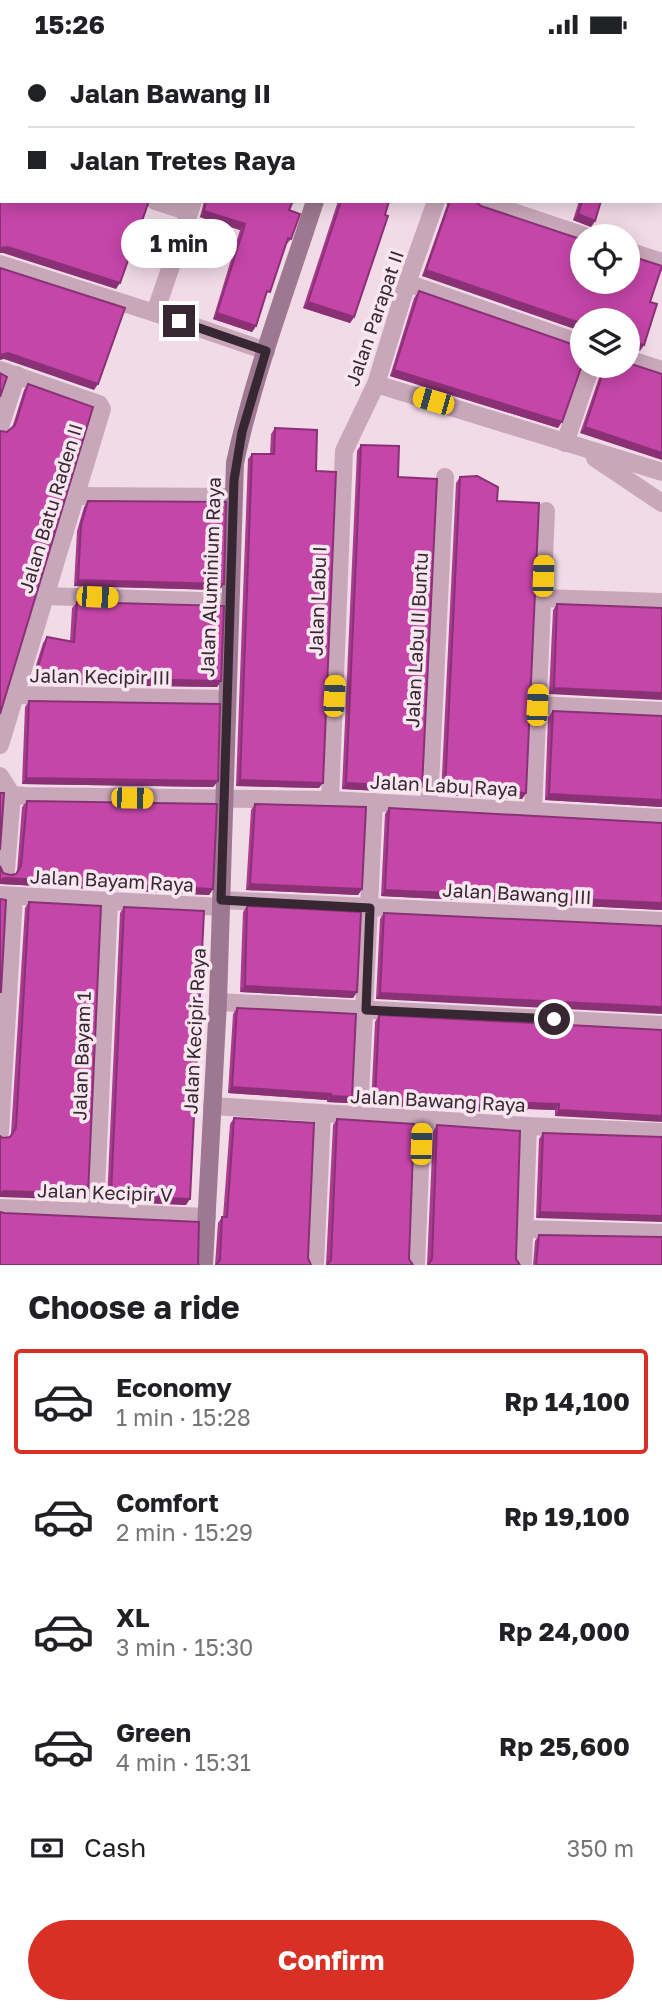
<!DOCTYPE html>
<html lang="en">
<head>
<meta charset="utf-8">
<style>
	body { margin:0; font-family:"Golos Text",sans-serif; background:#f6f6f6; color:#202124; height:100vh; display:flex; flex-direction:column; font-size:26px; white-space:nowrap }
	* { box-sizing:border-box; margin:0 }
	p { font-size:23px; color:#757577 }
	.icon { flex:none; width:38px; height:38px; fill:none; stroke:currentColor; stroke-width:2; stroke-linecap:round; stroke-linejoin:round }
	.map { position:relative; height:1216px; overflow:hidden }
	.side { display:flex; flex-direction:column; background:#fff; flex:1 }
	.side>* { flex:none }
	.top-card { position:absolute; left:0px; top:0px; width:663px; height:154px; box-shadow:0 4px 18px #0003; display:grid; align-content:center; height:154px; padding:0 28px; background:#fff }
	.buttons { position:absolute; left:570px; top:175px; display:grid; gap:14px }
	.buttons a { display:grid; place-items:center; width:70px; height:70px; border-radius:50%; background:#fff; box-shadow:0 4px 18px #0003; font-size:35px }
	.end { position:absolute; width:32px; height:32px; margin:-16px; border:9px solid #362732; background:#fff; box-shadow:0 0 0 4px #fff }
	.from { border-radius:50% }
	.bubble { position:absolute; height:49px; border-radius:24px; background:#fff; box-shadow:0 4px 18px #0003; font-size:23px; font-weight:700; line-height:49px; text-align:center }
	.car { position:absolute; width:21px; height:42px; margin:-21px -10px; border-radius:9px; box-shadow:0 0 5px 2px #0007; background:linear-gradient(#f5c518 24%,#345 0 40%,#f5c518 0 76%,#345 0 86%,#f5c518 0) }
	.top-card b { display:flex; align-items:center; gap:24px; height:66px; font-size:26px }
	.top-card b+b { border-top:2px solid #e0e0e0 }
	.top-card i { width:18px; height:18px; background:#202124 }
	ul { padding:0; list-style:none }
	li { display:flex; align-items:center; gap:21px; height:105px; margin:0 14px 10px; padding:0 14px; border:4px solid transparent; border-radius:7px }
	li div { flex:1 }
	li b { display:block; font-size:26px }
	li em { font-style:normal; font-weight:700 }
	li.selected { border-color:#d93025 }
	li>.icon { width:63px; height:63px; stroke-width:1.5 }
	h2 { padding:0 28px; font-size:32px; line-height:84px }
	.pay { display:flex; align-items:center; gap:18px; height:77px; padding:0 28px; font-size:26px }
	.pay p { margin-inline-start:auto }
	.button { display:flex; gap:14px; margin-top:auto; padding:14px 28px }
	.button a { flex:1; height:80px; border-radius:42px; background:#d93025; color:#fff; font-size:28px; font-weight:700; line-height:80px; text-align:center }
	.status { display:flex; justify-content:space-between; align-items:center; height:49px; padding:0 35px; background:#fff; direction:ltr }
	.status svg { height:19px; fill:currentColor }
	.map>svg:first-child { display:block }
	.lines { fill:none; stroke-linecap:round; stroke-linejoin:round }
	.street { stroke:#c9a7ba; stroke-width:18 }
	.secondary { stroke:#9d7890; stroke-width:18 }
	.wall { fill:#a93c91 }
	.shaded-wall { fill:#8a3176 }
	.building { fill:#c546a9; stroke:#8a3176; stroke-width:2 }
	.route { stroke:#362732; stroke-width:9 }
	.labels { text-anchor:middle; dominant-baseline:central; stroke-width:7; stroke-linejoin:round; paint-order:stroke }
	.street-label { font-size:19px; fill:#362732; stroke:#f9e7f0 }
</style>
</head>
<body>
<div class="status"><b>15:26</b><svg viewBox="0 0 49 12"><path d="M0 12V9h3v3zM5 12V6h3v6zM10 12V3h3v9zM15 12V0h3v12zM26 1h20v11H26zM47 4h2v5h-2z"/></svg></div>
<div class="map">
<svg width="662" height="1216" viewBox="0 0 662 1216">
	<rect width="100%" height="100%" fill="#f1dbe6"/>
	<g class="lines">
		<g class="street">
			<polyline points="17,0 22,2"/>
			<polyline points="334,0 340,2"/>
			<polyline points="242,2 242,0"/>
			<polyline points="486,2 487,0"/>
			<polyline points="0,67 2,62"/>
			<polyline points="0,103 2,103"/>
			<polyline points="155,152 189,163"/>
			<polyline points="480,152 585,187"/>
			<polyline points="628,202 662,213"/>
			<polyline points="0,215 155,264 266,302"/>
			<polyline points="407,234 583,295"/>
			<polyline points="155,264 193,152"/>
			<polyline points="628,310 662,321"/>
			<polyline points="0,321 99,355 102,360 0,696"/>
			<polyline points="376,335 662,423"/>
			<polyline points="0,378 17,326"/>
			<polyline points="565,394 591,317"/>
			<polyline points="595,409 662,454"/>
			<polyline points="76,447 233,448"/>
			<polyline points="44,547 229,553"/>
			<polyline points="542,549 662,553"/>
			<polyline points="15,646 226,650"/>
			<polyline points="537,656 662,662"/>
			<polyline points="0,727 12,746 25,747 330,751 662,769"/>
			<polyline points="330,751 344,402 376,335 407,234 436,152"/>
			<polyline points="429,756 445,428"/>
			<polyline points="533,762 546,462"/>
			<polyline points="6,821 12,746"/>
			<polyline points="0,846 221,858"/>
			<polyline points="221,851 662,872"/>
			<polyline points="218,953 662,976"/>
			<polyline points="212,1057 528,1077 662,1083"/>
			<polyline points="359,1067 374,753"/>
			<polyline points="0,1084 14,847"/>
			<polyline points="0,1159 207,1168"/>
			<polyline points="95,1164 109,852"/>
			<polyline points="525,1180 662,1184"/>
			<polyline points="315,1216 322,1065"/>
			<polyline points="416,1216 422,1071"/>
			<polyline points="523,1216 528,1077"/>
		</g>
		<g class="secondary">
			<polyline points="362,2 363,0"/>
			<path d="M204,1216L218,953L235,414C254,325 287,239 315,152"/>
		</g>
	</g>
	<g class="wall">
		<polygon points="204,152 293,152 289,161 291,190 286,196 265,249 256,277 252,283 213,270 240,181 200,168"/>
		<polygon points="338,152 389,152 354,268 350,274 303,259"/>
		<polygon points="446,152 475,152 481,157 650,253 640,302 628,299 628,271 422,227 447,156"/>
		<polygon points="579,152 601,152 595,172 591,178 573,171"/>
		<polygon points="419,242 558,379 390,327 414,249"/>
		<polygon points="601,317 628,317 662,325 580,384 602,320"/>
		<polygon points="28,335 0,665 7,383 12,379 24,341"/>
		<polygon points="275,379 316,422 319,739 236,737 248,410 252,405 270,405 271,385"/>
		<polygon points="361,396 398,428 422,738 418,744 342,740 357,402"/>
		<polygon points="460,428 497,452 526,744 522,750 441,746 456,434"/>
		<polygon points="88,452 220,541 74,537 77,482 84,458"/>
		<polygon points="77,553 221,632 217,638 30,635 43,594 47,588 70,593 72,559"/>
		<polygon points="557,555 662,559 549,645 553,561"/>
		<polygon points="29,652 218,732 213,738 22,735 25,658"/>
		<polygon points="553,662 662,667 662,758 545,751 548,668"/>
		<polygon points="27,752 213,840 209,846 1,835 3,824 10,826 16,825 17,823 22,758"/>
		<polygon points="255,755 362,840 358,846 246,841 251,761"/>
		<polygon points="389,759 662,774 662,861 381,847 385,765"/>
		<polygon points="29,853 84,1151 3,1089 9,1088 11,1085 25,859"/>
		<polygon points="247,857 357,943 353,949 240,943 243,863"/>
		<polygon points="124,858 186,1156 107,1152 120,864"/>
		<polygon points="384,864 662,877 376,950 380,870"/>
		<polygon points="237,959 352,1048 348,1054 327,1053 327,1051 228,1044 233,965"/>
		<polygon points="379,966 662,981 555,1067 555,1061 528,1060 525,1065 371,1056 375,973"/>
		<polygon points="234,1069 308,1209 215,1216 218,1174 222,1168 223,1168 230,1075"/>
		<polygon points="337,1070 409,1210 326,1216 333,1076"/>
		<polygon points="437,1076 516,1210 520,1216 427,1216 433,1082"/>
		<polygon points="543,1084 662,1088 536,1169 539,1090"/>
		<polygon points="539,1186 662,1216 533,1216 535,1192"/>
	</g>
	<g class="shaded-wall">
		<polygon points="204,162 245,175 240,181 200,168"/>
		<polygon points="578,165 595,172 591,178 573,171"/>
		<polygon points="1,198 8,198 120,234 116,240 3,204 0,204 0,199"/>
		<polygon points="426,221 583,275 583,283 422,227"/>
		<polygon points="308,253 354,268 350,274 303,259"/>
		<polygon points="217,264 256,277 252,283 213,270"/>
		<polygon points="631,293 644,296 640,302 628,299 628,295"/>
		<polygon points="8,304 98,335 94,341 4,310 0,311 0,306"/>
		<polygon points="394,321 562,373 558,379 390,327"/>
		<polygon points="585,378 662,404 662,411 580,384"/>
		<polygon points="78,531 224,535 220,541 74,537"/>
		<polygon points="35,628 221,632 217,638 30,635"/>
		<polygon points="554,639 662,644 662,651 549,645"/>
		<polygon points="26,729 218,732 213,738 22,735"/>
		<polygon points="240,731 323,734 319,739 236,737"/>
		<polygon points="346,734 422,738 418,744 342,740"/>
		<polygon points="445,740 526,744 522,750 441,746"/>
		<polygon points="549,745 662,751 662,758 545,751"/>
		<polygon points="5,829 213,840 209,846 0,835 0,831"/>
		<polygon points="250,835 362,840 358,846 246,841"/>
		<polygon points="385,841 662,854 662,861 381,847"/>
		<polygon points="245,937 357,943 353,949 240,943"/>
		<polygon points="380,944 662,958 662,965 376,950"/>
		<polygon points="232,1038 331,1045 327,1051 228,1044"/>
		<polygon points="331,1047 352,1048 348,1054 327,1053"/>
		<polygon points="375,1050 529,1054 559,1055 555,1061 528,1060 525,1065 371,1056"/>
		<polygon points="559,1061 662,1067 662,1073 555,1067"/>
		<polygon points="4,1142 88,1145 84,1151 0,1148 0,1144"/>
		<polygon points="111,1146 190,1150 186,1156 107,1152"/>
		<polygon points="540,1163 662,1167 662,1173 536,1169"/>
	</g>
	<g class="building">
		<polygon points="0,0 10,2 2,2 2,46 0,47"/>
		<polygon points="37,0 236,0 237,2 36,2"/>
		<polygon points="256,0 330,0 332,2 255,2"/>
		<polygon points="501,0 656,0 656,2 500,2"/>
		<rect x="0" y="71" width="2" height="16"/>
		<polygon points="0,106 2,107 2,152 149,152 120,234 8,198 0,199"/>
		<polygon points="206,152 293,152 289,161 300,165 291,190 288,189 270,243 267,242 256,277 217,264 245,175 204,162"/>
		<polygon points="341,152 389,152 385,166 388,167 354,268 308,253"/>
		<polygon points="450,152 475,152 481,157 583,191 583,233 628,233 628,206 662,217 650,253 657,255 644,296 631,293 628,295 628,271 583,271 583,275 426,221"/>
		<polygon points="582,152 601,152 595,172 578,165"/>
		<polygon points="0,219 125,259 98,335 8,304 0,306"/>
		<polygon points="419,242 583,299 583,313 562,373 394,321"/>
		<polygon points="628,314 662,325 662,404 585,378 605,317 628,317"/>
		<polygon points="0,324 7,328 0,348"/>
		<polygon points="28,335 93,358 0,665 0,382 7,383 15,376"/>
		<polygon points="275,379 317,381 316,422 336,423 323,734 240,731 252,405 274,405"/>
		<polygon points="361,396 399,397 398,428 437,430 422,738 346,734"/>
		<polygon points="477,427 498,438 497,452 539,454 526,744 445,740 460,428"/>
		<polygon points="88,452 226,453 224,535 78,531 81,476"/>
		<polygon points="77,553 224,557 221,632 35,628 47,588 74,593"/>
		<polygon points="557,555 662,559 662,644 554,639"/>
		<polygon points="29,652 220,655 218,732 26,729"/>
		<polygon points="553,662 662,667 662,751 549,745"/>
		<polygon points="0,744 4,744 0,801"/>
		<polygon points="27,752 217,755 213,840 5,829 0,831 0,817 3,824 10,826 16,825 21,817"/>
		<polygon points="255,755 366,758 362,840 250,835"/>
		<polygon points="389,759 662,774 662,854 385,841"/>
		<polygon points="0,850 6,851 1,943 0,943"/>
		<polygon points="29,853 101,857 88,1145 4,1142 0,1144 0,1087 3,1089 10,1088 16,1079"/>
		<polygon points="247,857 361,863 357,943 245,937"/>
		<polygon points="124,858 204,862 190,1150 111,1146"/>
		<polygon points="384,864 662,877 662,958 380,944"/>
		<polygon points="237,959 356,965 352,1048 331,1047 331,1045 232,1038"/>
		<polygon points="379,966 662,981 662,1067 559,1061 559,1055 529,1054 529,1059 375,1050"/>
		<polygon points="234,1069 314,1074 308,1209 311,1216 216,1216 220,1211 222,1168 227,1168"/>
		<polygon points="337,1070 414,1075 409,1210 413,1216 327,1216 331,1211"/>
		<polygon points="437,1076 520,1082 516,1210 520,1216 428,1216 432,1210"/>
		<polygon points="543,1084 662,1088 662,1167 540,1163"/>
		<polygon points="0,1163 4,1164 199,1173 198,1214 199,1216 0,1216"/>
		<polygon points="539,1186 662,1188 662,1216 536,1216"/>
	</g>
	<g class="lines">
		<polyline class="route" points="179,272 266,302 242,383 234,431 221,851 370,859 366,961 554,970"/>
	</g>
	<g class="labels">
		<g class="street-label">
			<text transform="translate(374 269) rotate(-71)">Jalan Parapat II</text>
			<text transform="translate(50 459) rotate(-73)">Jalan Batu Raden II</text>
			<text transform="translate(210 528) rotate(-88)">Jalan Aluminium Raya</text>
			<text transform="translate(317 552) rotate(-88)">Jalan Labu I</text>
			<text transform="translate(416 591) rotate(-87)">Jalan Labu II Buntu</text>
			<text transform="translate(100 627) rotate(1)">Jalan Kecipir III</text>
			<text transform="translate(444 736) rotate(3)">Jalan Labu Raya</text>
			<text transform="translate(112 831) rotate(3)">Jalan Bayam Raya</text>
			<text transform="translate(517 844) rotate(3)">Jalan Bawang III</text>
			<text transform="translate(194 982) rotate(-87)">Jalan Kecipir Raya</text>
			<text transform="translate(81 1007) rotate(-88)">Jalan Bayam 1</text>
			<text transform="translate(438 1051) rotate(3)">Jalan Bawang Raya</text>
			<text transform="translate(105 1143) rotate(2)">Jalan Kecipir V</text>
		</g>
	</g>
</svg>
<div class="buttons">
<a><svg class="icon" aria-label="locate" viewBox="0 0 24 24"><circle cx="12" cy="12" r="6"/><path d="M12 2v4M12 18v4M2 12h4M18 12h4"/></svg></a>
<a><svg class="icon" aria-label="layers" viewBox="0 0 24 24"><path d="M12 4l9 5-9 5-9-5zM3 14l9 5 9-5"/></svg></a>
</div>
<i class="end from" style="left:554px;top:970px"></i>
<i class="end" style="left:179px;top:272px"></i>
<div class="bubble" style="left:121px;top:170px;width:116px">1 min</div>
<i class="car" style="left:433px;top:352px;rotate:286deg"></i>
<i class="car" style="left:543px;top:527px;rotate:2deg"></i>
<i class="car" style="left:97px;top:548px;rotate:92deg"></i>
<i class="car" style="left:334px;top:647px;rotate:3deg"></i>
<i class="car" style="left:537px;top:656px;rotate:3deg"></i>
<i class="car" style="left:132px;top:749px;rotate:91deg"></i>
<i class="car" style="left:421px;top:1095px;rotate:2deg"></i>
<div class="top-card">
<b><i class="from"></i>Jalan Bawang II</b>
<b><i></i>Jalan Tretes Raya</b>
</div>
</div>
<section class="side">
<h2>Choose a ride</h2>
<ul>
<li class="selected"><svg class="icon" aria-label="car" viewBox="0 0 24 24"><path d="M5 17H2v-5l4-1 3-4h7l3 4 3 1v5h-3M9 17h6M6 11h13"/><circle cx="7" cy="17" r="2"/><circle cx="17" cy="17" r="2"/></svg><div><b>Economy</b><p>1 min · 15:28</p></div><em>Rp 14,100</em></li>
<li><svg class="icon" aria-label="car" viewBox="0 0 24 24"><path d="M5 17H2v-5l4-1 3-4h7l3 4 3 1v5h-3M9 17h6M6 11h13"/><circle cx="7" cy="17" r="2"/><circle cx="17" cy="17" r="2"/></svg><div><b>Comfort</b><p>2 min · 15:29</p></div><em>Rp 19,100</em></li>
<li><svg class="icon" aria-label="car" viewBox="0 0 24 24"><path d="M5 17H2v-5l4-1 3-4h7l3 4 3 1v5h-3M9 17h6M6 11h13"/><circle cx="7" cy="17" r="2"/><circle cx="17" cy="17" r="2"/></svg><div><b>XL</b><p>3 min · 15:30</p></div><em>Rp 24,000</em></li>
<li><svg class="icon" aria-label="car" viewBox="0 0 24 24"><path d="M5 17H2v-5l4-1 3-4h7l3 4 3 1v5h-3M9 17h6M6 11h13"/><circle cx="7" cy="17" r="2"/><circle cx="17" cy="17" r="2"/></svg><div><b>Green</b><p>4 min · 15:31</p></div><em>Rp 25,600</em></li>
</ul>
<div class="pay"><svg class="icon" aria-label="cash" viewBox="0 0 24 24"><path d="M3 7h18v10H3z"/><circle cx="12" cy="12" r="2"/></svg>Cash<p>350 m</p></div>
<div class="button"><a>Confirm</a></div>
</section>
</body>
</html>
